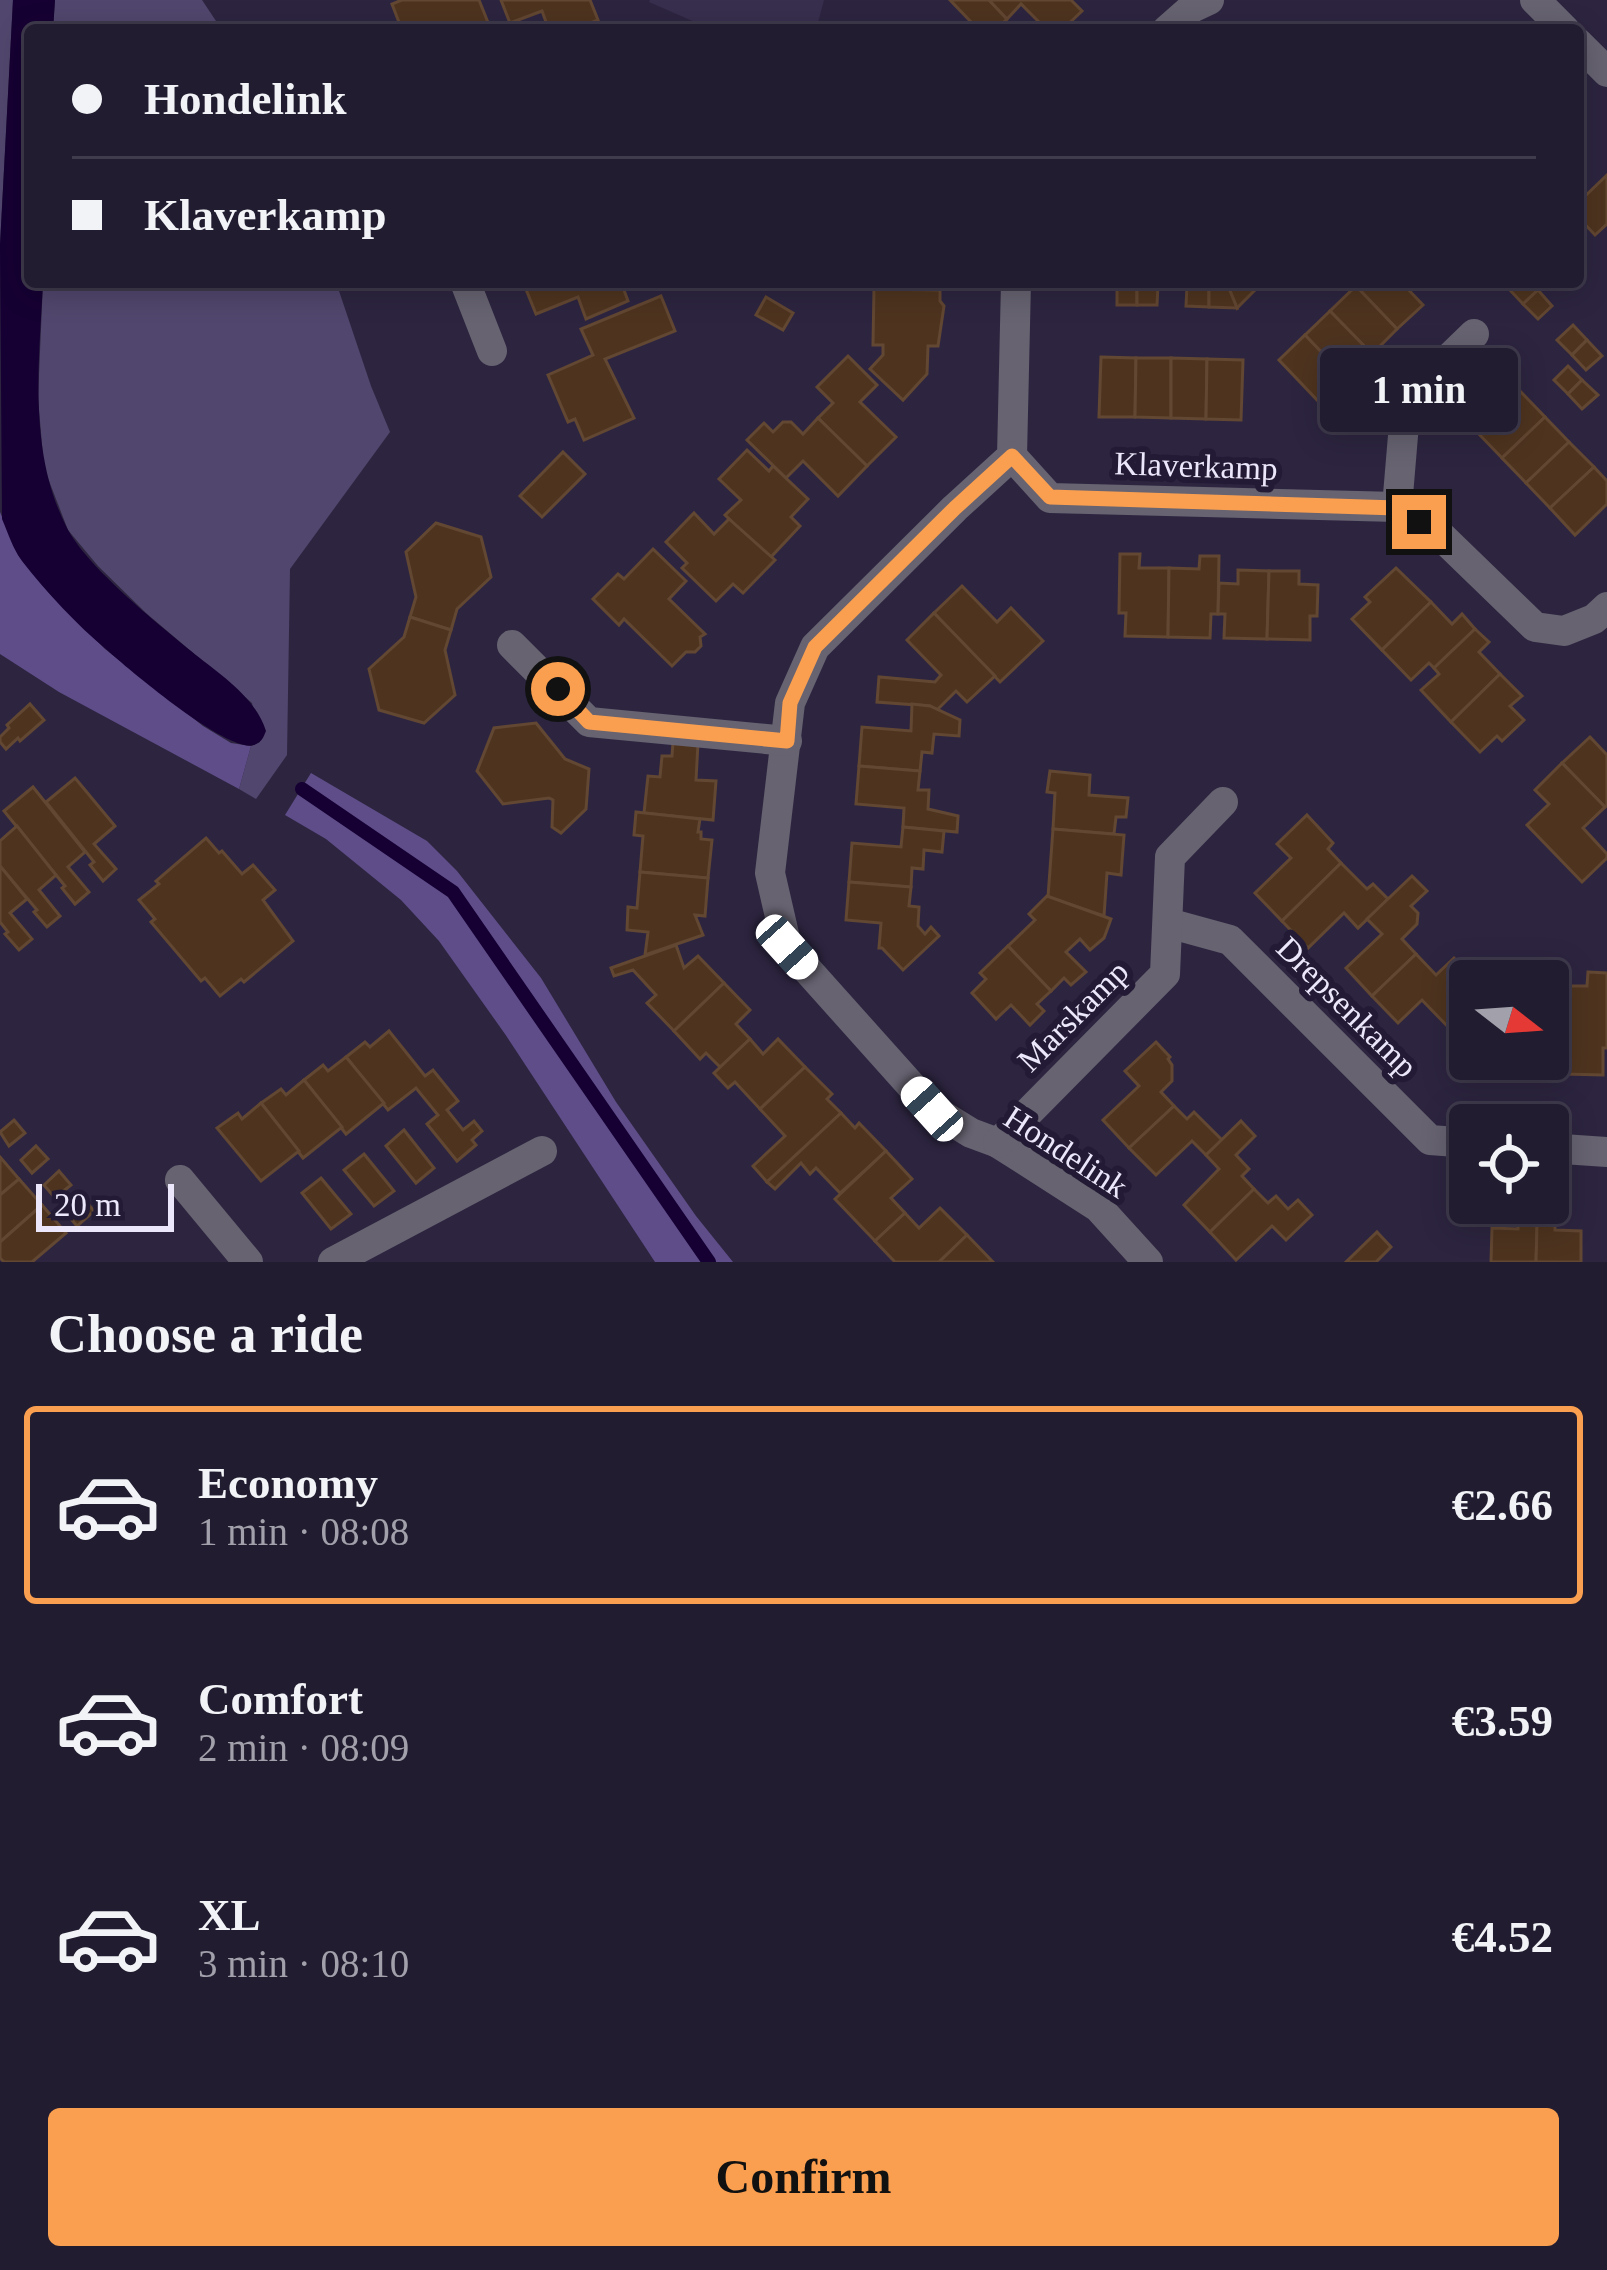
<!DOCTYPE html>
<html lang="en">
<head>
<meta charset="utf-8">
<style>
	body { margin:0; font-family:Georgia,serif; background:#2e293c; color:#f1f3f6; height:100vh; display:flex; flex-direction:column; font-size:45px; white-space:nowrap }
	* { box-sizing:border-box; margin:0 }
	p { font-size:39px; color:#a2a1ab }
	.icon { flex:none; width:66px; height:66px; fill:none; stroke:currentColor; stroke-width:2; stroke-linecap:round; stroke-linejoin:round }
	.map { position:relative; height:1262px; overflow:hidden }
	.panel { display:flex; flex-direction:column; background:#221c30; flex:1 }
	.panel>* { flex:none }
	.hud { position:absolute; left:24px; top:24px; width:1560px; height:264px; border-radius:12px; box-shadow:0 6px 30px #0003,0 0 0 3px #3f3a4c; display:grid; align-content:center; height:264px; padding:0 48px; background:#221c30 }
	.needle { width:78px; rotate:107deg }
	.tools { position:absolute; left:1449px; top:960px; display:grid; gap:24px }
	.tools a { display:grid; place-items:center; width:120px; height:120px; border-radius:12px; background:#221c30; box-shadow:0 6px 30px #0003,0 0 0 3px #3f3a4c; font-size:60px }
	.scale { position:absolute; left:36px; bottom:30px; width:138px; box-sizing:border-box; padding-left:12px; border:6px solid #ece7fa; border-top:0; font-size:33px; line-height:42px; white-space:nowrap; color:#ece7fa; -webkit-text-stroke:9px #231b35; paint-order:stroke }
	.end { position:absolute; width:54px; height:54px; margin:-27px; border:15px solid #fa9f4f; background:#111; box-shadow:0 0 0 6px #111 }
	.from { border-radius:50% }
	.bubble { position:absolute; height:84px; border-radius:12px; background:#221c30; box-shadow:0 6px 30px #0003,0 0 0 3px #3f3a4c; font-size:39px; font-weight:600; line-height:84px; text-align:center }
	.car { position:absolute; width:36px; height:72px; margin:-36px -18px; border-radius:15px; box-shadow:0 0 9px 3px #0007; background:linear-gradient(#fff 24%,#345 0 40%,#fff 0 76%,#345 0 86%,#fff 0) }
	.hud b { display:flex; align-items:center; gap:42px; height:114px; font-size:45px }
	.hud b+b { border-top:3px solid #3f3a4c }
	.hud i { width:30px; height:30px; background:#f1f3f6 }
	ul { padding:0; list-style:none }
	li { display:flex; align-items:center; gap:36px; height:198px; margin:0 24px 18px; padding:0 24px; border:6px solid transparent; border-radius:12px }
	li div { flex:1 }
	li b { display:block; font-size:45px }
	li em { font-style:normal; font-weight:600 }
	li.on { border-color:#fa9f4f }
	li>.icon { width:108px; height:108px; stroke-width:1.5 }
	h2 { padding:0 48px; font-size:54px; line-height:144px }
	.button { display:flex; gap:24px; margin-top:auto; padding:24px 48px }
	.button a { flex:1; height:138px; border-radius:12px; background:#fa9f4f; color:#111; font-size:48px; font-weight:600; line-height:138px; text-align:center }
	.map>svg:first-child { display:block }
	.built { fill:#382e4e }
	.green { fill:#51466d }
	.forest { fill:#5f4d89 }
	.water { fill:#160033 }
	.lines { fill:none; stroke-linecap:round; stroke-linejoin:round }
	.stream { stroke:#160033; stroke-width:14 }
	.building { fill:#4e341f; stroke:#624732; stroke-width:3 }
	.minor { stroke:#676371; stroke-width:30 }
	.route { stroke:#fa9f4f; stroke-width:15 }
	.labels { text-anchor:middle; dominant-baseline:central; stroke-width:12; stroke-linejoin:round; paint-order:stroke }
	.street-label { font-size:33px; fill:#ece7fa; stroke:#231b35 }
</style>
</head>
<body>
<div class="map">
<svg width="1607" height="1262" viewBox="0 0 1607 1262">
	<rect width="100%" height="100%" fill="#2d2540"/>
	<polygon class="built" points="650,0 824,0 816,30 713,30 649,2"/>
	<g class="green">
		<polygon points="0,0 13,0 0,245"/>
		<polygon points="55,0 202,0 222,30 53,30"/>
		<polygon points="43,282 336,282 371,386 390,432 290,569 287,755 256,799 239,789 251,746 260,742 252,703 146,613 98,566 68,530 44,468 38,398"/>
	</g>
	<g class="forest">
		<polygon points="0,512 18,555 48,592 105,649 203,726 231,743 251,746 239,789 59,692 0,654"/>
		<polygon points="311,773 427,841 457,871 541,978 616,1102 696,1216 733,1262 655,1262 505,1034 439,941 401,900 326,839 285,815"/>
	</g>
	<path class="water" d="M13,0H55L53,30H30V282H43C39,364 28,452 67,528C88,568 156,622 191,651C219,674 255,696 266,731C263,738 262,742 254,745C229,754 129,670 107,650C76,624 47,593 22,561C13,549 8,533 2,519L0,245Z"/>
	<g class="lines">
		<polyline class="stream" points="302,789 453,892 709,1262"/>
	</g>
	<g class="building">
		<polygon points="402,0 479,0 491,30 402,30 392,4"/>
		<polygon points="501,0 590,0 598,20 573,30 549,30 542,11 510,23"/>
		<polygon points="950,0 989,0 1007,19 995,30 967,30 973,24"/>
		<polygon points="989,0 1071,0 1082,11 1062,30 1047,30 1021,4 1007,19"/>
		<polygon points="1607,175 1607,224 1595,235 1578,217 1578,203"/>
		<polygon points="523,282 621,282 628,301 586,319 578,297 536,314"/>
		<polygon points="1233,282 1253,282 1258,287 1237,308 1228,286"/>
		<polygon points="1360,282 1401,282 1423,305 1397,329 1356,286"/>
		<polygon points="1516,282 1530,282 1538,290 1523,304 1509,289"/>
		<polygon points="1117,284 1137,285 1137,305 1117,305"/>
		<polygon points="1137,285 1158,285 1157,305 1137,305"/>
		<polygon points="1187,286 1209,286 1209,307 1186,306"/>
		<polygon points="1209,286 1228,286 1237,308 1209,307"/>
		<polygon points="1356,286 1397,329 1372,354 1330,311"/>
		<polygon points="874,289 940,290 940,301 944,306 938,346 928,346 927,374 903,400 870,369 883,355 883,345 873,345"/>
		<polygon points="1538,290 1552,306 1538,319 1523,304"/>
		<polygon points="661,296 675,331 605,359 634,418 584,440 575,419 568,422 548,375 593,355 581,329"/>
		<polygon points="766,297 793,313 783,330 756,315"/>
		<polygon points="1330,311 1372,354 1346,378 1305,335"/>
		<polygon points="1573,325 1587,340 1572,355 1557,340"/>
		<polygon points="1305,335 1346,378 1320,403 1279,360"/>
		<polygon points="1587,340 1602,356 1586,370 1572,355"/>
		<polygon points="848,356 877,385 860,402 896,437 867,466 818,418 833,403 817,387"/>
		<polygon points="1101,357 1136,358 1135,417 1099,417"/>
		<polygon points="1136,358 1171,358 1171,418 1135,417"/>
		<polygon points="1171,358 1207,359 1206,419 1171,418"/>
		<polygon points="1207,359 1243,360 1241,420 1206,419"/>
		<polygon points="1568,366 1582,380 1568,394 1554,380"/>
		<polygon points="1582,380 1598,395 1582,409 1568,394"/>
		<polygon points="1520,391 1545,417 1502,458 1477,432"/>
		<polygon points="1545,417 1569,442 1526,483 1502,458"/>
		<polygon points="818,418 867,466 838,496 803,461 786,478 747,440 764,423 773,432 783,422 791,422 803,434"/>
		<polygon points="1569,442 1594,467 1550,508 1526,483"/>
		<polygon points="747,450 769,471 773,466 808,499 791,517 800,526 770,558 725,515 741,500 719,479"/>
		<polygon points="563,452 585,474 542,517 520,496"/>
		<polygon points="1594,467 1607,481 1607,504 1575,535 1550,508"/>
		<polygon points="694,513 714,534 729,519 775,560 743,593 733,584 716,601 682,568 687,563 666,542"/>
		<polygon points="436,523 481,537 491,577 457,609 451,630 410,617 416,597 406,552"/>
		<polygon points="653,549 686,581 669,599 705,634 700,637 701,646 695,652 686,652 672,666 624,619 619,625 593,599 618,574 624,579"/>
		<polygon points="1120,554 1140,554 1139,568 1169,568 1168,637 1125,636 1126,613 1119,613"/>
		<polygon points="1200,556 1219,556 1218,614 1211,614 1210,638 1168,637 1169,568 1199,569"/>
		<polygon points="1396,568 1431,602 1382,650 1352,619 1370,602 1365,597"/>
		<polygon points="1238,570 1269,571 1267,639 1224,638 1225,614 1218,614 1219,583 1238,584"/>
		<polygon points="1269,571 1299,571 1299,584 1318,585 1317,616 1310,616 1310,640 1267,639"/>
		<polygon points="962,586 997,622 1011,608 1043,641 1000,682 934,613"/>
		<polygon points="1431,602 1452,624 1462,614 1475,629 1434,668 1429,663 1411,680 1382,650"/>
		<polygon points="934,613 995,676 967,702 956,691 937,710 930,706 877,702 879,677 935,682 941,675 907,640"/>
		<polygon points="410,617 451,630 445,650 455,695 424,723 379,710 369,669 404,637"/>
		<polygon points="1475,629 1489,642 1479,652 1500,674 1451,722 1421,690 1439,674 1434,668"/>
		<polygon points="1500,674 1522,696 1510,706 1524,720 1502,741 1497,736 1480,752 1451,722"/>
		<polygon points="30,704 44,720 20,741 18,738 6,749 0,742 0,737 9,728 7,725"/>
		<polygon points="912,704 930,706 960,720 959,736 934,734 932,753 922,752 920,771 859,766 862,727 911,731"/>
		<polygon points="536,723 565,759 589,769 586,809 561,833 552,827 553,800 549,798 503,804 477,771 494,728"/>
		<polygon points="1590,737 1607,755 1607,805 1605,807 1562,763"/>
		<polygon points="673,742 698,743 696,780 716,781 713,820 644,813 648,776 660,777 662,756 672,756"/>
		<polygon points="1562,763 1605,807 1583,828 1607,854 1607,858 1582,882 1527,825 1549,804 1535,790"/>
		<polygon points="859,766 920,771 918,790 929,790 928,809 958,816 957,832 903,827 904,808 856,804"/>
		<polygon points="1050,771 1090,775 1089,795 1128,798 1126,817 1116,817 1114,834 1053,829 1055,793 1047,792"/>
		<polygon points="75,778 115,826 94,844 116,869 103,881 90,865 94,862 46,802"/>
		<polygon points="33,787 85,852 68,867 89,892 75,904 62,888 65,886 4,811"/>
		<polygon points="636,812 700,819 698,832 701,832 701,839 712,840 708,878 640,872 643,836 634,835"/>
		<polygon points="1307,815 1333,843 1328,849 1341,863 1282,921 1255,893 1291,858 1277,844"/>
		<polygon points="17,826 56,875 39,890 60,916 47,927 34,912 37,910 0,866 0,841"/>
		<polygon points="903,827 944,831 942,852 924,850 923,869 912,868 911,887 849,882 852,843 901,847"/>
		<polygon points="1053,829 1124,835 1121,875 1107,873 1104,916 1048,897"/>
		<polygon points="206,838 219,853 222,851 242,874 253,865 275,890 263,900 293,941 244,982 241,979 220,996 205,978 201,981 151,922 155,919 139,900 159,884 156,881"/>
		<polygon points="1341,863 1367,889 1373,884 1388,899 1358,928 1344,913 1308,948 1282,921"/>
		<polygon points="0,866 27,899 10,913 32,939 19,950 5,934 8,932 0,922"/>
		<polygon points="640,872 708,878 705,916 695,915 703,935 645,955 648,932 627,930 628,907 637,908"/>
		<polygon points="1412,876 1427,891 1411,906 1418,913 1417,924 1402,939 1416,954 1372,996 1346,968 1382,934 1367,919"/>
		<polygon points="849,882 911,887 909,906 919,907 918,926 925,934 931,927 939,936 903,970 882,948 879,948 881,923 846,920"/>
		<polygon points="1047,896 1111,919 1104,938 1090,950 1080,939 1066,952 1086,972 1071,985 1064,978 1051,991 1008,946 1035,920 1029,914"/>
		<polygon points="676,945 684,968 698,956 724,983 674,1031 647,1003 656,995 633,970 614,976 611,968"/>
		<polygon points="1008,946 1051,991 1037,1004 1044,1011 1030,1025 1011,1005 996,1019 972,993 986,979 980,973"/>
		<polygon points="1416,954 1436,975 1454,958 1476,981 1470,981 1470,1018 1454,1033 1422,1000 1398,1023 1372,996"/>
		<polygon points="1492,963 1539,964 1539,981 1491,981"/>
		<polygon points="1588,972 1607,973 1607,1048 1603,1048 1603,1075 1564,1074 1566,986 1587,986"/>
		<polygon points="724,983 750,1010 736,1024 750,1039 720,1067 706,1053 700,1059 674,1031"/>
		<polygon points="1548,994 1567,995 1565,1064 1559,1063 1559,1069 1554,1074 1539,1074 1534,1069 1535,1063 1527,1063 1527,1059 1548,1059"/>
		<polygon points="389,1031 425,1076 433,1070 458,1101 447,1110 463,1130 474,1121 482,1131 472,1140 476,1145 457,1161 427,1124 438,1115 416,1088 388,1110 346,1057 365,1042 370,1047"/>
		<polygon points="750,1039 763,1054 778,1039 805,1067 760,1109 735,1082 728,1088 714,1073"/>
		<polygon points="1156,1042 1170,1057 1168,1059 1172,1065 1172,1081 1161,1092 1174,1106 1129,1148 1103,1120 1139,1086 1125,1071"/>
		<polygon points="346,1057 384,1103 346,1134 304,1080 323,1065 328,1071"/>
		<polygon points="805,1067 832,1094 827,1099 841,1113 767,1182 753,1166 785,1136 760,1109"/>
		<polygon points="304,1080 342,1127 303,1158 261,1103 281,1089 286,1095"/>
		<polygon points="261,1103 299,1151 261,1181 217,1128 238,1113 242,1119"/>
		<polygon points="1174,1106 1187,1119 1194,1112 1222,1140 1206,1155 1192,1141 1156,1175 1129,1148"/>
		<polygon points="841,1113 855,1128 859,1123 886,1151 840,1193 816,1168 810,1174 801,1163 775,1189 767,1182"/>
		<polygon points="14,1120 25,1133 9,1146 0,1132"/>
		<polygon points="1241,1121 1255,1136 1236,1155 1249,1169 1242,1176 1254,1189 1210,1232 1184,1205 1219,1169 1206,1155"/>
		<polygon points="404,1130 434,1168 416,1183 386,1146"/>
		<polygon points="36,1146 48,1159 32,1173 21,1160"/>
		<polygon points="886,1151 912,1179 891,1198 905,1213 875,1241 835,1199"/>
		<polygon points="364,1154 394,1191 374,1206 344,1170"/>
		<polygon points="0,1157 19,1179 0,1195"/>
		<polygon points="59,1171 71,1185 55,1198 44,1185"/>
		<polygon points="321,1178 351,1214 331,1229 302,1193"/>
		<polygon points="19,1179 42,1205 0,1242 0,1195"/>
		<polygon points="1254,1189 1268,1203 1276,1196 1288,1209 1298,1200 1312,1215 1286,1240 1272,1226 1236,1260 1210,1232"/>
		<polygon points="83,1198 94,1211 77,1226 66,1213"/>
		<polygon points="42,1205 66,1233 32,1262 4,1262 0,1258 0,1242"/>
		<polygon points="940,1208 967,1235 939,1262 895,1262 875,1241 905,1213 919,1228"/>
		<polygon points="1518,1225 1537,1225 1536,1262 1491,1262 1492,1228 1518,1229"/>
		<polygon points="1537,1225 1555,1225 1555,1230 1581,1231 1581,1262 1536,1262"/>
		<polygon points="1377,1232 1391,1247 1376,1262 1346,1262"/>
		<polygon points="967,1235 993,1262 939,1262"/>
	</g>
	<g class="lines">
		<g class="minor">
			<polyline points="1535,0 1565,30"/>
			<polyline points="1167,30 1192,8 1209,0"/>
			<polyline points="1578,43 1607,72"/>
			<polyline points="465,282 492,351"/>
			<polyline points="1016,282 1012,456 955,508 815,647 790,703 770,873 787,947 932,1109 971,1133 998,1143 1098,1207 1148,1262"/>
			<polyline points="1012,456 1050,498 1397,507 1442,537 1535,627 1564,631 1594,619 1607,607"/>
			<polyline points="1397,507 1406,400 1474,334"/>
			<polyline points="512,645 589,722 787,741"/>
			<polyline points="1168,923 1230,940 1430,1140 1470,1143"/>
			<polyline points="998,1143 1165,974 1170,857 1223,802"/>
			<polyline points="1548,1148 1607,1152"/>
			<polyline points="180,1180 248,1262"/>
			<polyline points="333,1262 542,1151"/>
		</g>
	</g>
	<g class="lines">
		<polyline class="route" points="558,689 589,722 787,741 790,703 815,647 955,508 1012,456 1050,497 1397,508 1419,522"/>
	</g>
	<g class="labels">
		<g class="street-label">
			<text transform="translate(1196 466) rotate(2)">Klaverkamp</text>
			<text transform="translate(1347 1007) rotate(45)">Drepsenkamp</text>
			<text transform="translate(1073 1016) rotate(-45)">Marskamp</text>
			<text transform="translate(1066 1152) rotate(33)">Hondelink</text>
		</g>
	</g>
</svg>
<div class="tools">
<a><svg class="needle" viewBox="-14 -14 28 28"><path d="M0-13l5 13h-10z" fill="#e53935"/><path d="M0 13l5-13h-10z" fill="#a2a1ab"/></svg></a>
<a><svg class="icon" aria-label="locate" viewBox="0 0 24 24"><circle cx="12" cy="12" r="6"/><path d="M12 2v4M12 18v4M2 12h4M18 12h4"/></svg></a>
</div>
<div class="scale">20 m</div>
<i class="end from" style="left:558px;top:689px"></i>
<i class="end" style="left:1419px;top:522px"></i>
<div class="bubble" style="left:1320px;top:348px;width:198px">1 min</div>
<i class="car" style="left:787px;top:947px;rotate:138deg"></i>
<i class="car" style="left:932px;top:1109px;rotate:318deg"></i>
<div class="hud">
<b><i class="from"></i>Hondelink</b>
<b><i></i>Klaverkamp</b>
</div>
</div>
<section class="panel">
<h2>Choose a ride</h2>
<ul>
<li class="on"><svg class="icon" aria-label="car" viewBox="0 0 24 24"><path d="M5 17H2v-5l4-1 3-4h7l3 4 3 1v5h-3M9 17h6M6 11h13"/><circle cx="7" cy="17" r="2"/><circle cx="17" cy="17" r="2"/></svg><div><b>Economy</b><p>1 min · 08:08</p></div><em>€2.66</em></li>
<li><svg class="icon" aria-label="car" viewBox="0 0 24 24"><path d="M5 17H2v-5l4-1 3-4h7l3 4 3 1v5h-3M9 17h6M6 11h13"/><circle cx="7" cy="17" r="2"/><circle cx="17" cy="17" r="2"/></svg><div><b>Comfort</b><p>2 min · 08:09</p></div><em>€3.59</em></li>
<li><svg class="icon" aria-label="car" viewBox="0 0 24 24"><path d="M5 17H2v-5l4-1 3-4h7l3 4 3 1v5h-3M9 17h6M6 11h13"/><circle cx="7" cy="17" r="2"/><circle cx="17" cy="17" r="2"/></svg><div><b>XL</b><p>3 min · 08:10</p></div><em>€4.52</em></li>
</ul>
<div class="button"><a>Confirm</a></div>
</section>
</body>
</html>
